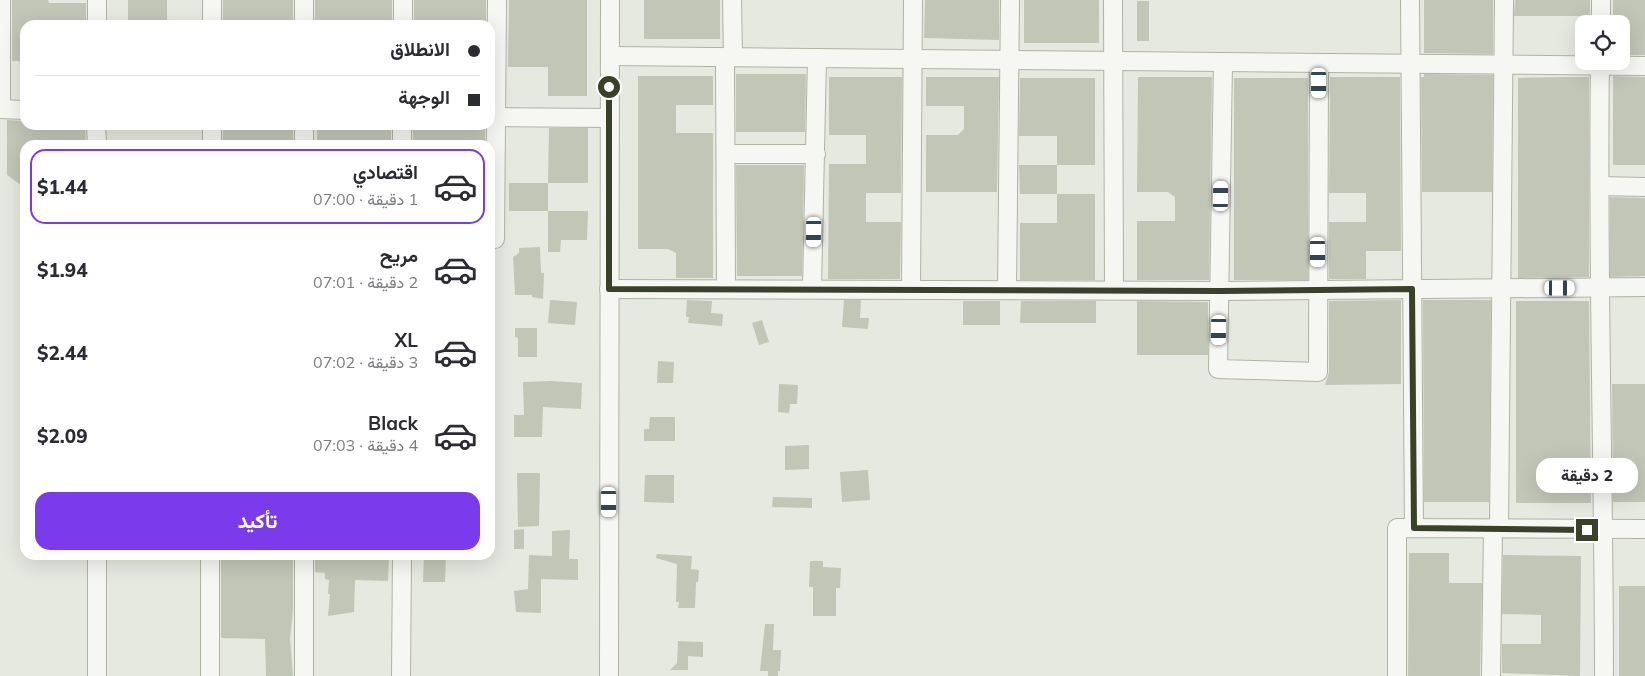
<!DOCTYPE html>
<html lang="ar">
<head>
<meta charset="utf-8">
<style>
	body { margin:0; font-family:Mulish,Vazirmatn,sans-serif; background:#f7f7f7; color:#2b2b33; direction:rtl; height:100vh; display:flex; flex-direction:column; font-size:19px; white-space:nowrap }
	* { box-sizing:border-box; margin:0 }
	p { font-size:16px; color:#7c7c81 }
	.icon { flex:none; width:28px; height:28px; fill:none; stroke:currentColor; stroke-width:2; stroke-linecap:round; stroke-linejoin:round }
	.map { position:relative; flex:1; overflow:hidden; direction:ltr }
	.sheet { position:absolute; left:20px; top:140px; width:475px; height:420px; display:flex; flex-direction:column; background:#fff; border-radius:15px; box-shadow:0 5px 20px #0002; direction:rtl }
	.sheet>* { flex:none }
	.guide { position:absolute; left:20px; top:20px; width:475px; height:110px; border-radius:15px; box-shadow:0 5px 20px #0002; direction:rtl; display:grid; align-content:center; height:110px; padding:0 15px; background:#fff }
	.controls { position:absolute; left:1575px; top:15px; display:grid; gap:10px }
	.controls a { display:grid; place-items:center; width:55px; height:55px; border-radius:10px; background:#fff; box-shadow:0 5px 20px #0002; font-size:25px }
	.end { position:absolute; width:22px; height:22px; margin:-11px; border:6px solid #394128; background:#fff; box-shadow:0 0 0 2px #fff }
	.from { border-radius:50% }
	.bubble { position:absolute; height:35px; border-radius:15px; background:#fff; box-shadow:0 5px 20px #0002; font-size:16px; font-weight:800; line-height:35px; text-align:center; direction:rtl }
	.car { position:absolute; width:15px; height:30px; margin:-15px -8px; border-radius:6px; box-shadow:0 0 4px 1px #0007; background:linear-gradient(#fff 24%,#345 0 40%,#fff 0 76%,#345 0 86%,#fff 0) }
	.guide b { display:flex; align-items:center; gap:18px; height:48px; font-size:19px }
	.guide b+b { border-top:1px solid #e1e1e2 }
	.guide i { width:12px; height:12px; background:#2b2b33 }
	ul { padding:9px 0 0; list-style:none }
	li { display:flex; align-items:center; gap:15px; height:75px; margin:0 10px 8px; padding:0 5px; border:2px solid transparent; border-radius:15px }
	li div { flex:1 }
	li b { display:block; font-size:19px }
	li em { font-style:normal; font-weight:800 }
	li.selected { border-color:#7c3aed }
	li>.icon { width:45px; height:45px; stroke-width:1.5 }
	.button { display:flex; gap:10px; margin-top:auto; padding:10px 15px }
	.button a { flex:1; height:58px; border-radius:15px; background:#7c3aed; color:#fff; font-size:20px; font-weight:800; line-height:58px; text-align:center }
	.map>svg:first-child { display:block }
	.building { fill:#c1c6b7 }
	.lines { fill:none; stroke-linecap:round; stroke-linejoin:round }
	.minor-casing { stroke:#afb3a5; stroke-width:20 }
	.minor { stroke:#f6f7f3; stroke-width:18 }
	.route { stroke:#394128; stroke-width:6 }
</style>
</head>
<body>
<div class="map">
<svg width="1645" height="676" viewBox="0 0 1645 676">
	<rect width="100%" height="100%" fill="#e6e9e0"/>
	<g class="building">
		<polygon points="12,0 48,0 49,3 86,3 86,25 25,25 25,61 12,61"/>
		<rect x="128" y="0" width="39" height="25"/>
		<rect x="223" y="0" width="70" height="25"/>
		<rect x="315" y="0" width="77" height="25"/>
		<rect x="414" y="0" width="72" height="25"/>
		<polygon points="509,0 587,0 587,96 548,96 548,67 508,67"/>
		<rect x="644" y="0" width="76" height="39"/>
		<polygon points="925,0 999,0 999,40 924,38"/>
		<rect x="1024" y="0" width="75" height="43"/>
		<polygon points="1424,0 1493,0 1493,54 1424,53"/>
		<polygon points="1515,0 1590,0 1590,16 1514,16"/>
		<polygon points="1613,0 1645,0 1645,55 1621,55 1621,24 1613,24"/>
		<rect x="1137" y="1" width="12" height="40"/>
		<polygon points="736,74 806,74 805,132 736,132"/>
		<polygon points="1424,74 1493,75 1492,192 1422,192 1421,77 1424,77"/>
		<polygon points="638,76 713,76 713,105 676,105 676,133 713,133 713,278 676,278 676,253 668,249 638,249"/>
		<polygon points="1613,76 1645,77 1645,165 1613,165"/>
		<polygon points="829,77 902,77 901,193 866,193 866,222 901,222 900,279 828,279 829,164 866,164 866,135 829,135"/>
		<polygon points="926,77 999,77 997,192 926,192 926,135 958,135 964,129 964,106 926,106"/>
		<polygon points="1138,77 1212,77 1209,280 1137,280 1137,221 1175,221 1175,197 1168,192 1137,192"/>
		<polygon points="1330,77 1400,77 1401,251 1366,251 1366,279 1329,279 1329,222 1366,222 1366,193 1329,193"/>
		<polygon points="1565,77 1589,77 1589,277 1518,278 1518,78"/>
		<polygon points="1020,78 1095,78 1095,165 1057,165 1057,136 1019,136"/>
		<rect x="1234" y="78" width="74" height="202"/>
		<polygon points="7,120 25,121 25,125 85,125 86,145 25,145 25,188 7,175"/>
		<rect x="223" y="125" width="70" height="20"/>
		<polygon points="317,125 391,126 391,145 317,145"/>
		<polygon points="413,126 485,127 485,145 413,145"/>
		<polygon points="549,128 588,128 588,183 548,183"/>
		<polygon points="736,165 804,165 802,276 737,276"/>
		<polygon points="1019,165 1057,165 1057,194 1020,194"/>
		<rect x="509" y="183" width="39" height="28"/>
		<polygon points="1057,194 1095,194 1095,280 1020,280 1020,223 1057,223"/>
		<polygon points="1610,197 1645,198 1645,276 1610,277"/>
		<polygon points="548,211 588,211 587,240 561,240 560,252 548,252"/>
		<polygon points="540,247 541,273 544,273 543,299 532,297 532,295 515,295 513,257 519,253 519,248"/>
		<polygon points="550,300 577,302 575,325 548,323"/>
		<polygon points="687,300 712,301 711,313 723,314 722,326 688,323 689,317 686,317"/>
		<polygon points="844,300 861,300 860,318 869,318 868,329 842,327"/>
		<polygon points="1401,300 1401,384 1325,385 1329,372 1329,301"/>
		<polygon points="1423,300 1491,300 1489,502 1424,502"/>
		<rect x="963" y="301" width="37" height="24"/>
		<polygon points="1021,301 1096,301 1096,323 1020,323"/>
		<polygon points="1137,301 1208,302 1208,355 1137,355"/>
		<polygon points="1516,301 1589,301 1591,503 1516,503"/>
		<polygon points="762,320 769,342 759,345 752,323"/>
		<polygon points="515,328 537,328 537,357 518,357 518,338 515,337"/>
		<polygon points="658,361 674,362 673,383 657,383"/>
		<polygon points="551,381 582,383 581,409 543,407 542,437 514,437 514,415 524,415 523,382"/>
		<polygon points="779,384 798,385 797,404 790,404 789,413 778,412"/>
		<polygon points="1612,384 1645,384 1645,502 1613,502"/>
		<polygon points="650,417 675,417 675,441 644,441 644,429 649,429"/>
		<polygon points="809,445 809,469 785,470 785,446"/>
		<polygon points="868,470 870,500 842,502 840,472"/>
		<polygon points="517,473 540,473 539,526 518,527"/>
		<polygon points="645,475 674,475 674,503 644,502"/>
		<polygon points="773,497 812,498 812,508 772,507"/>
		<polygon points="524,529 524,549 514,549 514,530"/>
		<polygon points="570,530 569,559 578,559 578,580 541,579 541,613 516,612 514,591 528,589 529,555 552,556 552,531"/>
		<polygon points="1409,553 1449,553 1449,583 1482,583 1480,676 1408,676"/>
		<polygon points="657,554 692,556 691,569 699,570 698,582 696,582 695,608 678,608 679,602 676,602 677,564 656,558"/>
		<polygon points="221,555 293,555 293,610 290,638 293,676 266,676 265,639 221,638"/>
		<polygon points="315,555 379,555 379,557 389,558 388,581 355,580 354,612 328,616 330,594 328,594 329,580 325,579 325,573 315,572"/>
		<polygon points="424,555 446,555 445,582 423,582"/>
		<polygon points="1503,555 1581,556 1580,676 1502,673 1502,644 1541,644 1541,615 1502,614"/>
		<polygon points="810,561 823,561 823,567 841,568 840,588 836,588 836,616 813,616 813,587 809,587"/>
		<rect x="1619" y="586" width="26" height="90"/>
		<polygon points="765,624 774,624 773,650 781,650 780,671 778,671 778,676 768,676 768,671 760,671"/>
		<polygon points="678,641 703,642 703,657 688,656 688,670 670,670 677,663"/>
	</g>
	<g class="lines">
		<g class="minor-casing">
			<g id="minor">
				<polyline points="1,0 1,109"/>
				<polyline points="304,0 304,25"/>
				<polyline points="403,0 403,25"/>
				<polyline points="732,0 733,57"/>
				<polyline points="1113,0 1114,290"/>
				<polyline points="1410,0 1414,528"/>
				<polyline points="1601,24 1601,0"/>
				<polyline points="97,25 97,0"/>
				<polyline points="212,25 212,0"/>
				<polyline points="610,56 1645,66"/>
				<polyline points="725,57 726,289"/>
				<path d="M1600,61C1597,266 1604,471 1604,676"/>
				<polyline points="1223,62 1218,369 1318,372 1319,64"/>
				<polyline points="0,109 25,110"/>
				<polyline points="490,117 609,118"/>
				<polyline points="96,125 97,145"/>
				<polyline points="304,125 304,145"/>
				<polyline points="212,145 212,125"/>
				<polyline points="402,145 402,125"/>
				<polyline points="726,154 816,154"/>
				<polyline points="1600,186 1645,187"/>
				<polyline points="495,239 497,0"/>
				<polyline points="609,289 1220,291 1645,287"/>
				<polyline points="812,289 817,58"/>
				<polyline points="911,290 913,0"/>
				<polyline points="1007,290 1010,0"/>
				<polyline points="1499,528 1504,0"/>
				<polyline points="97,555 97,676"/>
				<polyline points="210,676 210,555"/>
				<polyline points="304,676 304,555"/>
				<polyline points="401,676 402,555"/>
				<polyline points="609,676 610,0"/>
				<polyline points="1397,676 1397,528 1645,529"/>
				<polyline points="1491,676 1493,528"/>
			</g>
		</g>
		<use href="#minor" class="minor"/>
	</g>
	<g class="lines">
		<polyline class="route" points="609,87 609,289 1220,291 1412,289 1414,528 1587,530"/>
	</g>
</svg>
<div class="controls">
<a><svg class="icon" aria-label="locate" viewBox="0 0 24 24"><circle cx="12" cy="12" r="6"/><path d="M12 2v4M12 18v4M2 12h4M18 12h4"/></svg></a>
</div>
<i class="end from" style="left:609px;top:87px"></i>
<i class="end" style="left:1587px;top:530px"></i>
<div class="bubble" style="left:1536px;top:458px;width:102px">2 دقيقة</div>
<i class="car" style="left:1319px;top:83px;rotate:180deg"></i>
<i class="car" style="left:1221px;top:196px;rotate:1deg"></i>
<i class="car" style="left:814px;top:232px;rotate:181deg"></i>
<i class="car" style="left:1318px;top:252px;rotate:180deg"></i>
<i class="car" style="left:1560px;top:288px;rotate:90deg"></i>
<i class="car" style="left:1219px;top:330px;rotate:181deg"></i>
<i class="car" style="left:609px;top:502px;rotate:180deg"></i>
<div class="guide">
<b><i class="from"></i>الانطلاق</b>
<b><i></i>الوجهة</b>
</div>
<section class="sheet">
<ul>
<li class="selected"><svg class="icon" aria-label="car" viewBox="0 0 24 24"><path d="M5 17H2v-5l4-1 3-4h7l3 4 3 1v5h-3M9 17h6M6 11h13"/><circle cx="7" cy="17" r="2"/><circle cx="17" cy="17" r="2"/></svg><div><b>اقتصادي</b><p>1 دقيقة · 07:00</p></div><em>$1.44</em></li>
<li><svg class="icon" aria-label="car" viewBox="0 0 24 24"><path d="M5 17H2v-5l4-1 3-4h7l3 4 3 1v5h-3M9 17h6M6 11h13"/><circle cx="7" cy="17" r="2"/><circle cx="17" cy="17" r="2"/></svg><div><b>مريح</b><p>2 دقيقة · 07:01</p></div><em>$1.94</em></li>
<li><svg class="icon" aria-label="car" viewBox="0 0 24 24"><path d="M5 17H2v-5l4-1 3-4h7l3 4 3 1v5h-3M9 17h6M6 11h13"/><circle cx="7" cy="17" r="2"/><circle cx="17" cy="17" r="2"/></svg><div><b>XL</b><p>3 دقيقة · 07:02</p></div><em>$2.44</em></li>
<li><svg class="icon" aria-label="car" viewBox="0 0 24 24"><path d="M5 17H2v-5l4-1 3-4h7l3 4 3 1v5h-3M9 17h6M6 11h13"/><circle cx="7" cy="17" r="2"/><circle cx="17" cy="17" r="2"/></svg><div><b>Black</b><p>4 دقيقة · 07:03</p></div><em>$2.09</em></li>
</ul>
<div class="button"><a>تأكيد</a></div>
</section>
</div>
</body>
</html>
